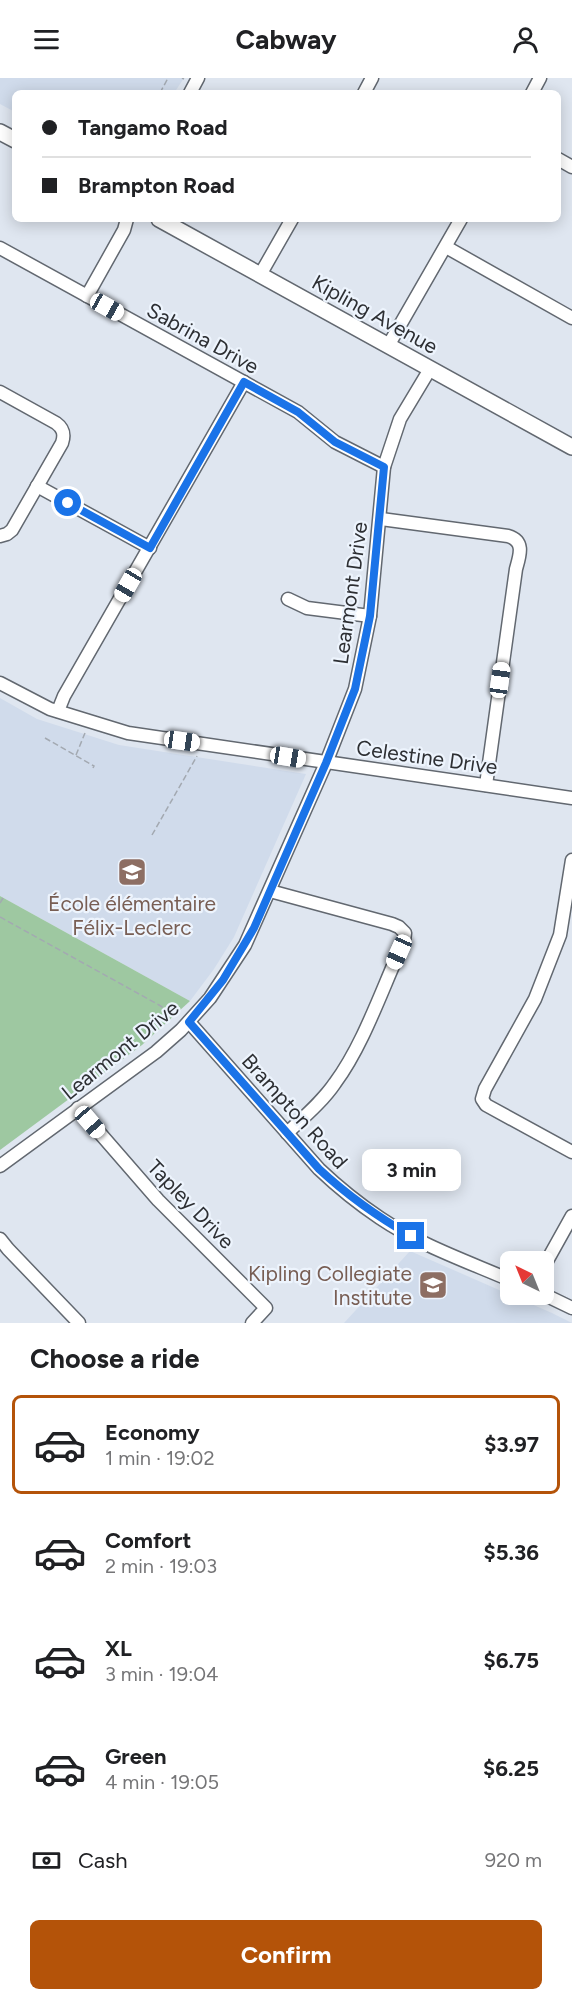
<!DOCTYPE html>
<html lang="en">
<head>
<meta charset="utf-8">
<style>
	body { margin:0; font-family:Figtree,sans-serif; background:#f6f6f6; color:#202124; height:100vh; display:flex; flex-direction:column; font-size:22px; white-space:nowrap }
	* { box-sizing:border-box; margin:0 }
	p { font-size:20px; color:#757577 }
	.icon { flex:none; width:33px; height:33px; fill:none; stroke:currentColor; stroke-width:2; stroke-linecap:round; stroke-linejoin:round }
	.map { position:relative; height:1245px; overflow:hidden }
	.sheet { display:flex; flex-direction:column; background:#fff; flex:1 }
	.sheet>* { flex:none }
	.hud { position:absolute; left:12px; top:12px; width:549px; height:132px; border-radius:9px; box-shadow:0 3px 15px #0003; display:grid; align-content:center; height:132px; padding:0 30px; background:#fff }
	.needle { width:39px; rotate:317deg }
	.tools { position:absolute; left:500px; top:1173px; display:grid; gap:12px }
	.tools a { display:grid; place-items:center; width:54px; height:54px; border-radius:9px; background:#fff; box-shadow:0 3px 15px #0003; font-size:30px }
	.end { position:absolute; width:27px; height:27px; margin:-14px; border:8px solid #1a73e8; background:#fff; box-shadow:0 0 0 3px #fff }
	.from { border-radius:50% }
	.bubble { position:absolute; height:42px; border-radius:9px; background:#fff; box-shadow:0 3px 15px #0003; font-size:20px; font-weight:700; line-height:42px; text-align:center }
	.car { position:absolute; width:18px; height:36px; margin:-18px -9px; border-radius:8px; box-shadow:0 0 4px 2px #0007; background:linear-gradient(#fff 24%,#345 0 40%,#fff 0 76%,#345 0 86%,#fff 0) }
	.hud b { display:flex; align-items:center; gap:21px; height:57px; font-size:22px }
	.hud b+b { border-top:2px solid #e0e0e0 }
	.hud i { width:15px; height:15px; background:#202124 }
	ul { padding:0; list-style:none }
	li { display:flex; align-items:center; gap:18px; height:99px; margin:0 12px 9px; padding:0 18px; border:3px solid transparent; border-radius:9px }
	li div { flex:1 }
	li b { display:block; font-size:22px }
	li em { font-style:normal; font-weight:700 }
	li.on { border-color:#b45309 }
	li>.icon { width:54px; height:54px; stroke-width:1.5 }
	h2 { padding:0 30px; font-size:27px; line-height:72px }
	.pay { display:flex; align-items:center; gap:15px; height:66px; padding:0 30px; font-size:22px }
	.pay p { margin-inline-start:auto }
	.action { display:flex; gap:12px; margin-top:auto; padding:12px 30px }
	.action a { flex:1; height:69px; border-radius:9px; background:#b45309; color:#fff; font-size:24px; font-weight:700; line-height:69px; text-align:center }
	header { display:flex; justify-content:space-between; align-items:center; height:78px; padding:0 30px; background:#fff; font-size:27px; font-weight:700 }
	.map>svg:first-child { display:block }
	.built { fill:#d0dbeb }
	.green { fill:#9ec8a1 }
	.lines { fill:none; stroke-linecap:round; stroke-linejoin:round }
	.minor-casing { stroke:#626870; stroke-width:15 }
	.major-casing { stroke:#626870; stroke-width:18 }
	.path { stroke:#a3a9b1; stroke-width:1.5; stroke-dasharray:6 3; stroke-linecap:butt }
	.minor { stroke:#fff; stroke-width:12 }
	.major { stroke:#fff; stroke-width:15 }
	.route { stroke:#1a73e8; stroke-width:8 }
	.labels { text-anchor:middle; dominant-baseline:central; stroke-width:4.5; stroke-linejoin:round; paint-order:stroke }
	.street-label { font-size:21px; fill:#2d2f33; stroke:#edf4fd }
	.education-label { font-size:21px; fill:#785e54; stroke:#edf4fd }
</style>
</head>
<body>
<header><svg class="icon" aria-label="menu" viewBox="0 0 24 24"><path d="M4 6h16M4 12h16M4 18h16"/></svg>Cabway<svg class="icon" aria-label="person" viewBox="0 0 24 24"><circle cx="12" cy="8" r="4"/><path d="M4 21q1-7 8-7t8 7"/></svg></header>
<div class="map">
<svg width="572" height="1245" viewBox="0 0 572 1245">
	<rect width="100%" height="100%" fill="#dfe6f0"/>
	<g class="built">
		<polygon points="0,0 184,0 174,15 15,15 15,34 0,26"/>
		<polygon points="0,620 37,641 119,667 306,696 234,859 214,891 190,923 0,818"/>
		<polygon points="410,1173 552,1235 572,1245 344,1245"/>
	</g>
	<polygon class="green" points="0,818 190,923 142,967 0,1072"/>
	<g class="lines">
		<g class="minor-casing">
			<g id="minor">
				<polyline points="190,15 198,0"/>
				<polyline points="364,15 372,0"/>
				<polyline points="532,15 540,0"/>
				<polyline points="558,81 572,89"/>
				<polyline points="446,169 572,240"/>
				<polyline points="0,170 298,334 335,364 384,389"/>
				<polyline points="260,197 292,141"/>
				<polyline points="87,218 124,152 127,141"/>
				<polyline points="388,268 461,141"/>
				<path d="M0,314L56,345C63,350 65,356 62,365L12,452L7,456L0,458"/>
				<polyline points="37,408 150,470"/>
				<path d="M381,441L508,458C525,463 520,477 516,491L486,707"/>
				<polyline points="288,521 307,530 370,538"/>
				<polyline points="0,605 50,631 128,655 572,720"/>
				<polyline points="58,633 64,618 244,304"/>
				<polyline points="572,782 560,857 535,921 485,1011 482,1021 486,1027 572,1074"/>
				<path d="M270,813L392,846L399,849L405,855L404,863C383,908 364,966 335,1005C322,1024 304,1039 287,1055"/>
				<path d="M189,944L319,1091C338,1109 359,1126 380,1140C420,1167 466,1183 510,1202"/>
				<polyline points="78,1030 158,1122 266,1230 252,1245"/>
				<polyline points="0,1088 156,974 181,952 210,920 245,867 326,685 355,611 370,538 384,389 400,341 430,291"/>
				<polyline points="0,1161 8,1171 79,1245"/>
				<polyline points="543,1190 572,1138"/>
				<polyline points="543,1216 572,1230"/>
			</g>
		</g>
		<g class="major-casing">
			<g id="major">
				<polyline points="0,54 15,62"/>
				<polyline points="159,141 572,369"/>
			</g>
		</g>
		<g class="path">
			<polyline points="182,0 184,1"/>
			<polyline points="160,15 168,0"/>
			<polyline points="45,660 94,688 93,690"/>
			<polyline points="76,677 85,655"/>
			<polyline points="152,757 197,678"/>
			<polyline points="0,825 3,820"/>
			<polyline points="0,839 159,927 176,938"/>
		</g>
		<use href="#minor" class="minor"/>
		<use href="#major" class="major"/>
	</g>
	<g class="lines">
		<path class="route" d="M68,425L150,470L244,304L298,334L335,364L384,389L370,538L355,611L326,685L254,850L223,902L189,944L319,1091C347,1117 378,1139 411,1158"/>
	</g>
	<defs>
		<g id="school-square" transform="scale(1.5)"><rect x="-9" y="-9" width="18" height="18" rx="4" fill="#8d6e63" stroke="#edf4fd"/><path d="M0-5L7-2L0 1L-7-2ZM-4 1L0 2.5L4 1V4Q0 6-4 4Z" fill="#fff"/></g>
	</defs>
	<g fill-rule="evenodd">
		<use href="#school-square" x="132" y="794"/>
		<use href="#school-square" x="433" y="1207"/>
	</g>
	<g class="labels">
		<g class="street-label">
			<text transform="translate(375 236) rotate(29)">Kipling Avenue</text>
			<text transform="translate(203 260) rotate(29)">Sabrina Drive</text>
			<text transform="translate(350 515) rotate(-82)">Learmont Drive</text>
			<text transform="translate(427 679) rotate(8)">Celestine Drive</text>
			<text transform="translate(120 972) rotate(-39)">Learmont Drive</text>
			<text transform="translate(295 1033) rotate(48)">Brampton Road</text>
			<text transform="translate(191 1126) rotate(46)">Tapley Drive</text>
		</g>
		<g class="education-label">
			<text x="132" y="825">École élémentaire<tspan x="132" dy="24">Félix-Leclerc</tspan></text>
			<text x="412" y="1195" text-anchor="end">Kipling Collegiate<tspan x="412" dy="24">Institute</tspan></text>
		</g>
	</g>
</svg>
<div class="tools">
<a><svg class="needle" viewBox="-14 -14 28 28"><path d="M0-13l5 13h-10z" fill="#e53935"/><path d="M0 13l5-13h-10z" fill="#757577"/></svg></a>
</div>
<i class="end from" style="left:68px;top:425px"></i>
<i class="end" style="left:411px;top:1158px"></i>
<div class="bubble" style="left:362px;top:1071px;width:99px">3 min</div>
<i class="car" style="left:107px;top:229px;rotate:119deg"></i>
<i class="car" style="left:128px;top:507px;rotate:210deg"></i>
<i class="car" style="left:500px;top:602px;rotate:8deg"></i>
<i class="car" style="left:182px;top:663px;rotate:98deg"></i>
<i class="car" style="left:288px;top:679px;rotate:99deg"></i>
<i class="car" style="left:399px;top:874px;rotate:204deg"></i>
<i class="car" style="left:90px;top:1044px;rotate:139deg"></i>
<div class="hud">
<b><i class="from"></i>Tangamo Road</b>
<b><i></i>Brampton Road</b>
</div>
</div>
<section class="sheet">
<h2>Choose a ride</h2>
<ul>
<li class="on"><svg class="icon" aria-label="car" viewBox="0 0 24 24"><path d="M5 17H2v-5l4-1 3-4h7l3 4 3 1v5h-3M9 17h6M6 11h13"/><circle cx="7" cy="17" r="2"/><circle cx="17" cy="17" r="2"/></svg><div><b>Economy</b><p>1 min · 19:02</p></div><em>$3.97</em></li>
<li><svg class="icon" aria-label="car" viewBox="0 0 24 24"><path d="M5 17H2v-5l4-1 3-4h7l3 4 3 1v5h-3M9 17h6M6 11h13"/><circle cx="7" cy="17" r="2"/><circle cx="17" cy="17" r="2"/></svg><div><b>Comfort</b><p>2 min · 19:03</p></div><em>$5.36</em></li>
<li><svg class="icon" aria-label="car" viewBox="0 0 24 24"><path d="M5 17H2v-5l4-1 3-4h7l3 4 3 1v5h-3M9 17h6M6 11h13"/><circle cx="7" cy="17" r="2"/><circle cx="17" cy="17" r="2"/></svg><div><b>XL</b><p>3 min · 19:04</p></div><em>$6.75</em></li>
<li><svg class="icon" aria-label="car" viewBox="0 0 24 24"><path d="M5 17H2v-5l4-1 3-4h7l3 4 3 1v5h-3M9 17h6M6 11h13"/><circle cx="7" cy="17" r="2"/><circle cx="17" cy="17" r="2"/></svg><div><b>Green</b><p>4 min · 19:05</p></div><em>$6.25</em></li>
</ul>
<div class="pay"><svg class="icon" aria-label="cash" viewBox="0 0 24 24"><path d="M3 7h18v10H3z"/><circle cx="12" cy="12" r="2"/></svg>Cash<p>920 m</p></div>
<div class="action"><a>Confirm</a></div>
</section>
</body>
</html>
